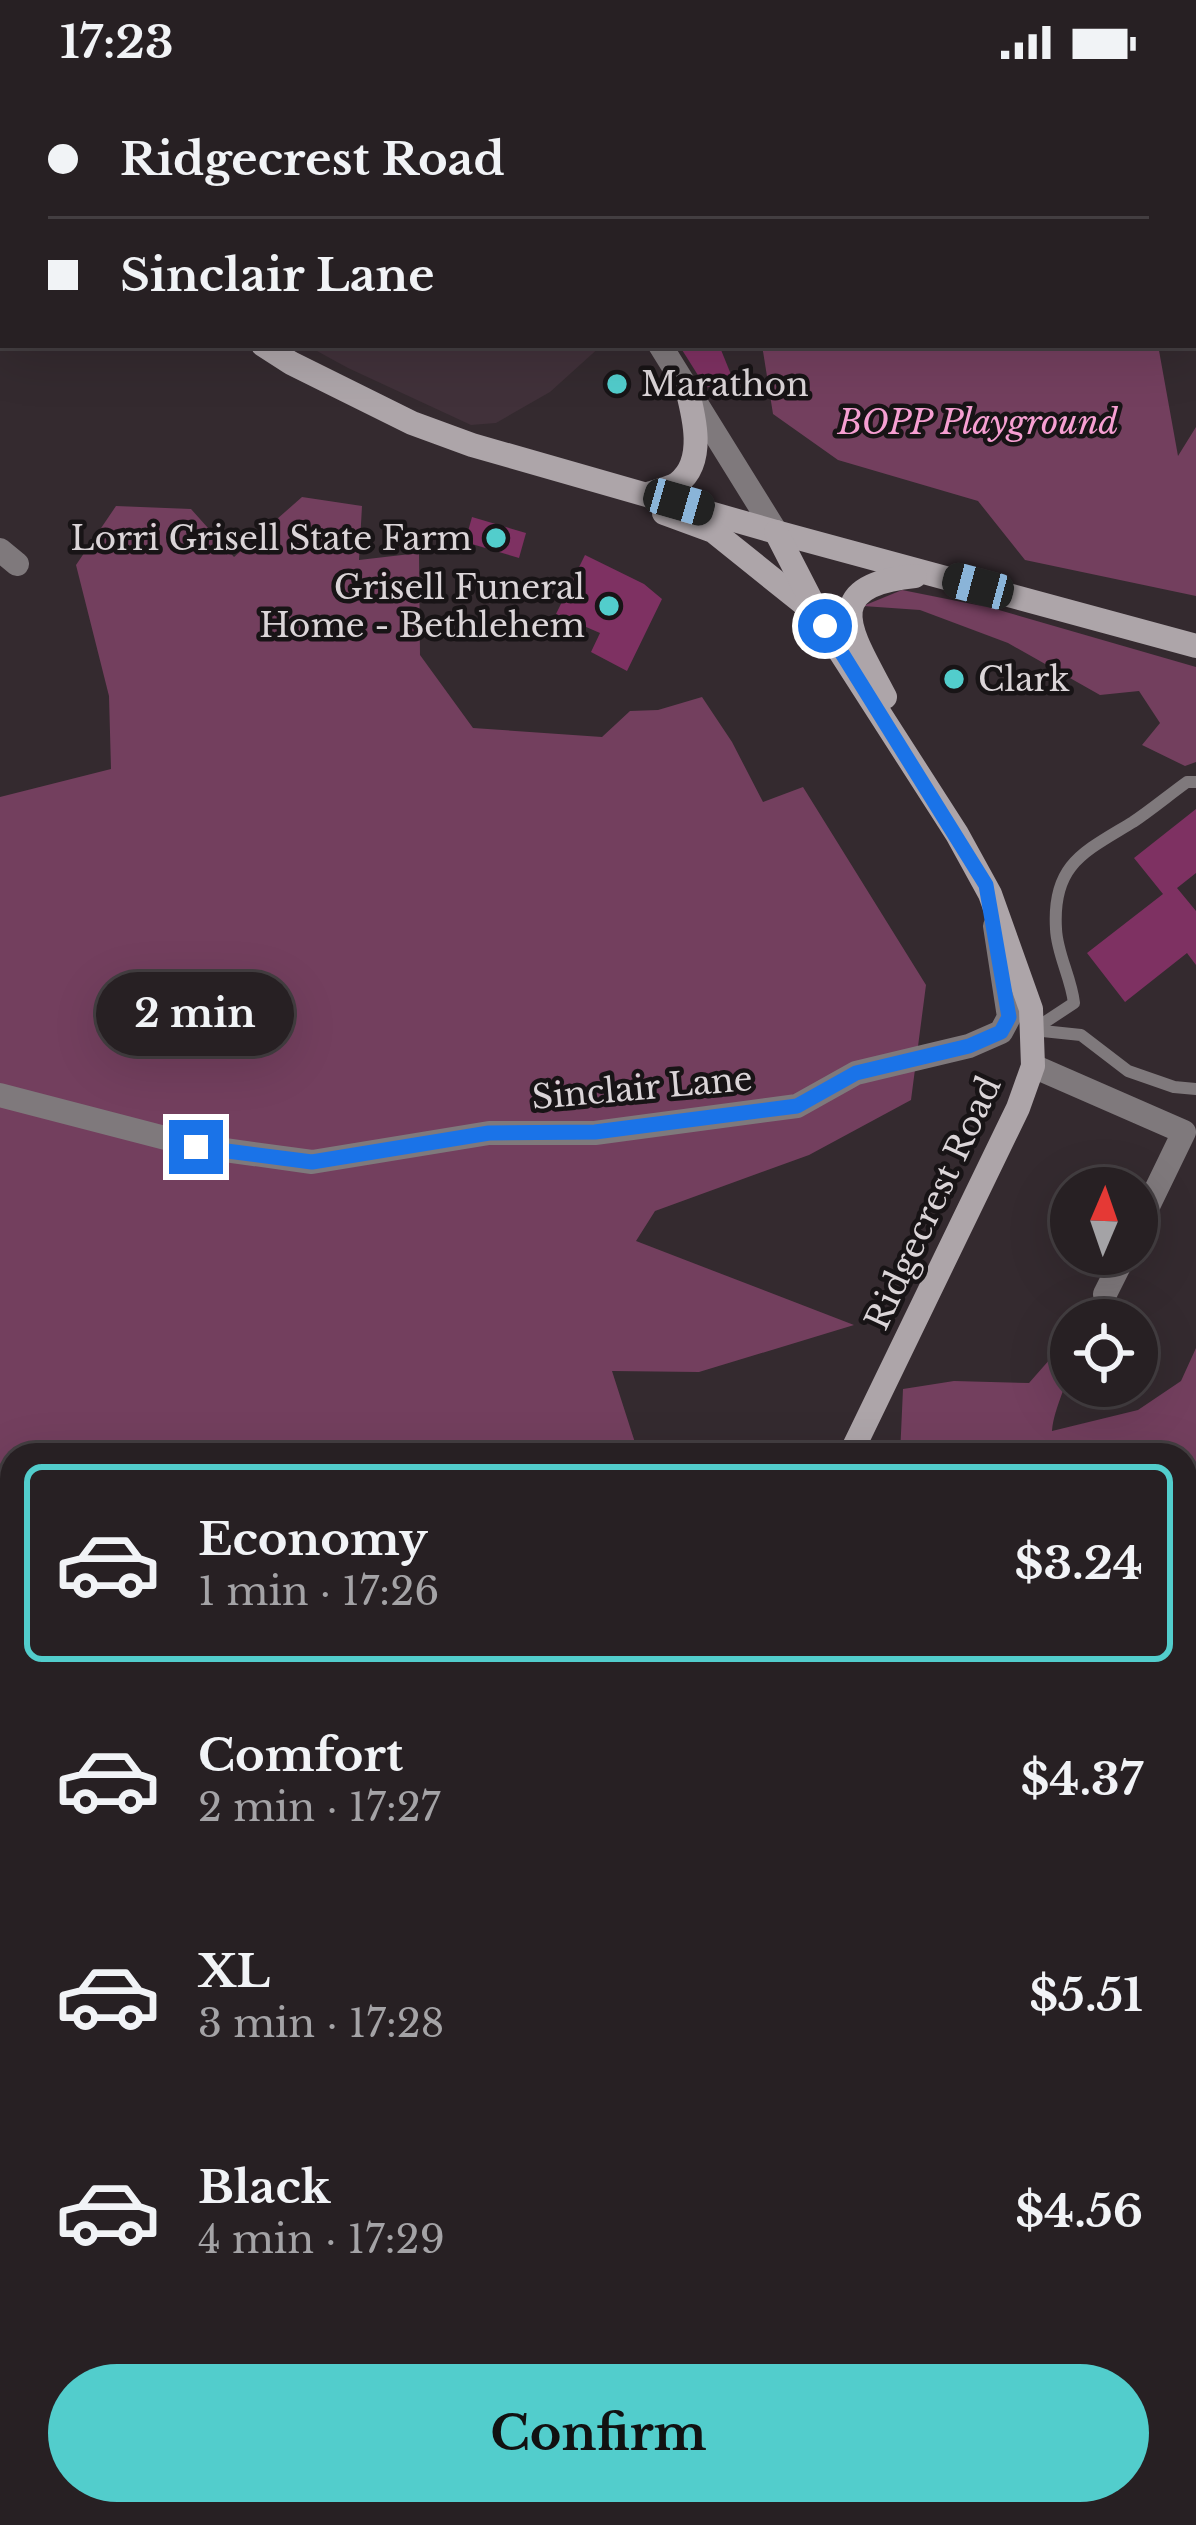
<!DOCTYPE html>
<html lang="en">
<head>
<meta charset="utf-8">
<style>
	body { margin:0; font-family:"Libre Baskerville",serif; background:#332d30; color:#f1f3f6; height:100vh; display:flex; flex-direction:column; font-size:45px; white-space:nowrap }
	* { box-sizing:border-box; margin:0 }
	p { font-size:39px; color:#a4a3a6 }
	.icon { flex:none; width:66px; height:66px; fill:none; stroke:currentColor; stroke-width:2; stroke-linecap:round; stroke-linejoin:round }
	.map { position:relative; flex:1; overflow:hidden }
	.panel { position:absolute; left:0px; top:1359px; width:1197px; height:1083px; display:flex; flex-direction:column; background:#272023; border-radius:36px 36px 0 0; box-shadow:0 12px 48px #0002,0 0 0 3px #433e41 }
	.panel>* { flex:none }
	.guide { position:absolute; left:0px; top:0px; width:1197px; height:264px; box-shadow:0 12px 48px #0002,0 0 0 3px #433e41; display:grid; align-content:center; height:264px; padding:0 48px; background:#272023 }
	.needle { width:78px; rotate:2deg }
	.fabs { position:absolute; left:1050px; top:1083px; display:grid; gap:24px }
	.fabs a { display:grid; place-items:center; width:108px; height:108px; border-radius:50%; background:#272023; box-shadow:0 12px 48px #0002,0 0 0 3px #433e41; font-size:60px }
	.end { position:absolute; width:54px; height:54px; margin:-27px; border:15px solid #1a73e8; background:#fff; box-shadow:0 0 0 6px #fff }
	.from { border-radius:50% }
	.bubble { position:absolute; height:84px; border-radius:42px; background:#272023; box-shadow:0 12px 48px #0002,0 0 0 3px #433e41; font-size:39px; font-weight:800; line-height:84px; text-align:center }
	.car { position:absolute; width:36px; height:72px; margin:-36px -18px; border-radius:15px; box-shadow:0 0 9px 3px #0007; background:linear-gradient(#222 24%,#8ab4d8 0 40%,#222 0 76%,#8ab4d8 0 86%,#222 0) }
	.guide b { display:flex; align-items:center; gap:42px; height:114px; font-size:45px }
	.guide b+b { border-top:3px solid #433e41 }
	.guide i { width:30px; height:30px; background:#f1f3f6 }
	ul { padding:21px 0 0; list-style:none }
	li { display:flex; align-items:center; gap:36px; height:198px; margin:0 24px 18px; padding:0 24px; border:6px solid transparent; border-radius:18px }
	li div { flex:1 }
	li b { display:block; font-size:45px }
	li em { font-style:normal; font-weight:800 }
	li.active { border-color:#52cdcc }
	li>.icon { width:108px; height:108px; stroke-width:1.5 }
	.button { display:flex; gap:24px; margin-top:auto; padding:24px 48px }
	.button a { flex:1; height:138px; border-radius:72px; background:#52cdcc; color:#111; font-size:48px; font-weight:800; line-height:138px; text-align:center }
	.status { display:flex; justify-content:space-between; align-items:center; height:84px; padding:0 60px; background:#272023; direction:ltr }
	.status svg { height:33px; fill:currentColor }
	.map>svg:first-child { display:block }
	.built { fill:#41313a }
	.green { fill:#733f5e }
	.building { fill:#7e3162 }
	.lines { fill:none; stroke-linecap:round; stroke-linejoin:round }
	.service { stroke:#7f797c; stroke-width:12 }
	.minor { stroke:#7f797c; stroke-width:24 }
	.tertiary { stroke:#7f797c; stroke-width:24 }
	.secondary { stroke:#ada5a9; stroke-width:24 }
	.route { stroke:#1a73e8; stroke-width:15 }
	.poi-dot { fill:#52cdcc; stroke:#181416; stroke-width:4.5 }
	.labels { text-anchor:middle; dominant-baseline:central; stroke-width:9; stroke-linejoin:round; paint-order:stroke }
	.poi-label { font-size:33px; fill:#dbd5d8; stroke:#181416; text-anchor:start }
	.park-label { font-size:33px; font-style:italic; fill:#f69fd2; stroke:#181416 }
	.street-label { font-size:33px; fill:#dbd5d8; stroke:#181416 }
</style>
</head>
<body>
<div class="status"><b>17:23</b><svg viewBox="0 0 49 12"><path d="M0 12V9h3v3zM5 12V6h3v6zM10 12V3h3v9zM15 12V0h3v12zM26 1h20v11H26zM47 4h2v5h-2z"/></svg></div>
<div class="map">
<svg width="1196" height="2441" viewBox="0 0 1196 2441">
	<rect width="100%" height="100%" fill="#342a2f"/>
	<polygon class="built" points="306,261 602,261 550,308 496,339 471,341 348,284"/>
	<g class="green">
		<polygon points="762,261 1158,261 1178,372 1196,343 1196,512 1025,476 978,417 838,376 773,330"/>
		<polygon points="302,413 362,422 359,476 419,469 420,571 473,644 602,653 630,627 658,626 702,613 732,658 763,718 803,703 926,901 911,1016 809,1071 655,1127 636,1157 854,1241 699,1288 612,1287 639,1371 12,1371 12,2430 575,2430 574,2441 0,2441 0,713 111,685 109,612 76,481 116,422 191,425 234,473"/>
		<polygon points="902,506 992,524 1196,583 1196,678 1185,682 1142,661 1160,639 1139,607 1100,611 1008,559 920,526 863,522"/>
		<path d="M1196,1264V1822L1185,1828V1371H900L903,1305L954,1297L1029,1299L1058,1266L1071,1271C1071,1296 1054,1322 1052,1347L1138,1326L1181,1297Z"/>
		<polygon points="1185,2129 1196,2135 1196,2259 1185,2262"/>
		<polygon points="656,2430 831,2430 834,2441 655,2441"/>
	</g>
	<g class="building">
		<polygon points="679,261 719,261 732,293 706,304"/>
		<polygon points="472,433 526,449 519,474 465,458"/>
		<polygon points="585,471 644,500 662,515 627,587 591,568 600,549 556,530"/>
		<polygon points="1196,725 1196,789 1177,804 1196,827 1196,881 1187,869 1125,918 1087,869 1163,810 1134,774"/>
	</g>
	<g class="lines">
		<g class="service">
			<path d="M1033,946L1074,919C1071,893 1057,870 1056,845C1052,780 1084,768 1133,738C1151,726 1169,711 1187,698H1196"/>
			<polyline points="1033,946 1081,951 1128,987 1174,1003 1196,1005"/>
		</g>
		<g class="minor">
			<polyline points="382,3 385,0"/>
			<polyline points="839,3 843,0"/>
			<polyline points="1194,200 1196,200"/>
			<polyline points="0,466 17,480"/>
			<polyline points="1033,982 1184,1048 1137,1145"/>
			<polyline points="0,1011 196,1062 312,1078 489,1049 595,1049 797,1022 856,989 969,962 1001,948 1009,933 995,842"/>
			<polyline points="1105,1210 1125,1170"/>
			<polyline points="1185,2372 1196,2368"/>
			<polyline points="689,2441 690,2430"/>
		</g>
		<g class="tertiary">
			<polyline points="502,0 502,3"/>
			<polyline points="660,261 776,448"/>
		</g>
		<g class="secondary">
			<polyline points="0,52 3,55"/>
			<polyline points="263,261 291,279 412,339 472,361 776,448 1196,562"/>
			<path d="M651,409C659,406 672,404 678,399C706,378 694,332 687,305"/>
			<polyline points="664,429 713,447 809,524"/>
			<polyline points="776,448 828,549 957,750 990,810 1031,925 1033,982 1018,1024 850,1371"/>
			<path d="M885,613C853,551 815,502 915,492"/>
			<polyline points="1161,2430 1173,2441"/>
		</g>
	</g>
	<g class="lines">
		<polyline class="route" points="196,1063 312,1078 489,1049 595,1048 797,1022 856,989 969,962 1001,948 1009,933 986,801 825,542"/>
	</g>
	<g class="poi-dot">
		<circle cx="617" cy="300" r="12"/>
		<circle cx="496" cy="454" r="12"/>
		<circle cx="609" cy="522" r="12"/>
		<circle cx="954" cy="595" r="12"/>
	</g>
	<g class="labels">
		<g class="poi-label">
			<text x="641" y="300">Marathon</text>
			<text x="472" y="454" text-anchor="end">Lorri Grisell State Farm</text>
			<text x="585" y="503" text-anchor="end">Grisell Funeral<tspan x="585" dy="38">Home - Bethlehem</tspan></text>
			<text x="978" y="595">Clark</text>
		</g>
		<g class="park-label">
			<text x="978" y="338">BOPP Playground</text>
		</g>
		<g class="street-label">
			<text transform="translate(642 1004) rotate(-5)">Sinclair Lane</text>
			<text transform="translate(933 1119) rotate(-65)">Ridgecrest Road</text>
		</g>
	</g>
</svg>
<div class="fabs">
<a><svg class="needle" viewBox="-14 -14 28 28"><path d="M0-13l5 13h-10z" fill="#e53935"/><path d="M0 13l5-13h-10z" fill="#a4a3a6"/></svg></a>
<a><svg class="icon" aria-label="locate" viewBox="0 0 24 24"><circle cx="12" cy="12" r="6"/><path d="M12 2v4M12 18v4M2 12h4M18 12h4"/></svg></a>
</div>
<i class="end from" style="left:825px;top:542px"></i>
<i class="end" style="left:196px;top:1063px"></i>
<div class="bubble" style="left:96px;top:888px;width:198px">2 min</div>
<i class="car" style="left:679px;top:418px;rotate:106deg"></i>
<i class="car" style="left:978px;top:502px;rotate:285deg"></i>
<div class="guide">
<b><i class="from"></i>Ridgecrest Road</b>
<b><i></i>Sinclair Lane</b>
</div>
<section class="panel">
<ul>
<li class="active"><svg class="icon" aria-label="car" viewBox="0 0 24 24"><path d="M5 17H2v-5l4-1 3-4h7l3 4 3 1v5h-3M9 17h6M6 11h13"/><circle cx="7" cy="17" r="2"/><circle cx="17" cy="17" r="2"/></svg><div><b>Economy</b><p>1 min · 17:26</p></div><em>$3.24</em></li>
<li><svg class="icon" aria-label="car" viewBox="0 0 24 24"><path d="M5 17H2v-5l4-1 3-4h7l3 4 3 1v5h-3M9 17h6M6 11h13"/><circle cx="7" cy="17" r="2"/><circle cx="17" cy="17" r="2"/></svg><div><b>Comfort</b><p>2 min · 17:27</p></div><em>$4.37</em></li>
<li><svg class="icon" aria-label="car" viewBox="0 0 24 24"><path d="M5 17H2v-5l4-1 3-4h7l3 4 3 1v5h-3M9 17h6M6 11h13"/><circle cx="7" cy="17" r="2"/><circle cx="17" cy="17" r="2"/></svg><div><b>XL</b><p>3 min · 17:28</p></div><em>$5.51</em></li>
<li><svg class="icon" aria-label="car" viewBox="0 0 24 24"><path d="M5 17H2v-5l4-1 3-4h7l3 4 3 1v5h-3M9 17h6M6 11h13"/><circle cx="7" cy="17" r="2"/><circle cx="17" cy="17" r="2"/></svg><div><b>Black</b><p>4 min · 17:29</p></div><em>$4.56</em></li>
</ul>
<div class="button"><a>Confirm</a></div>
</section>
</div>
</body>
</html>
